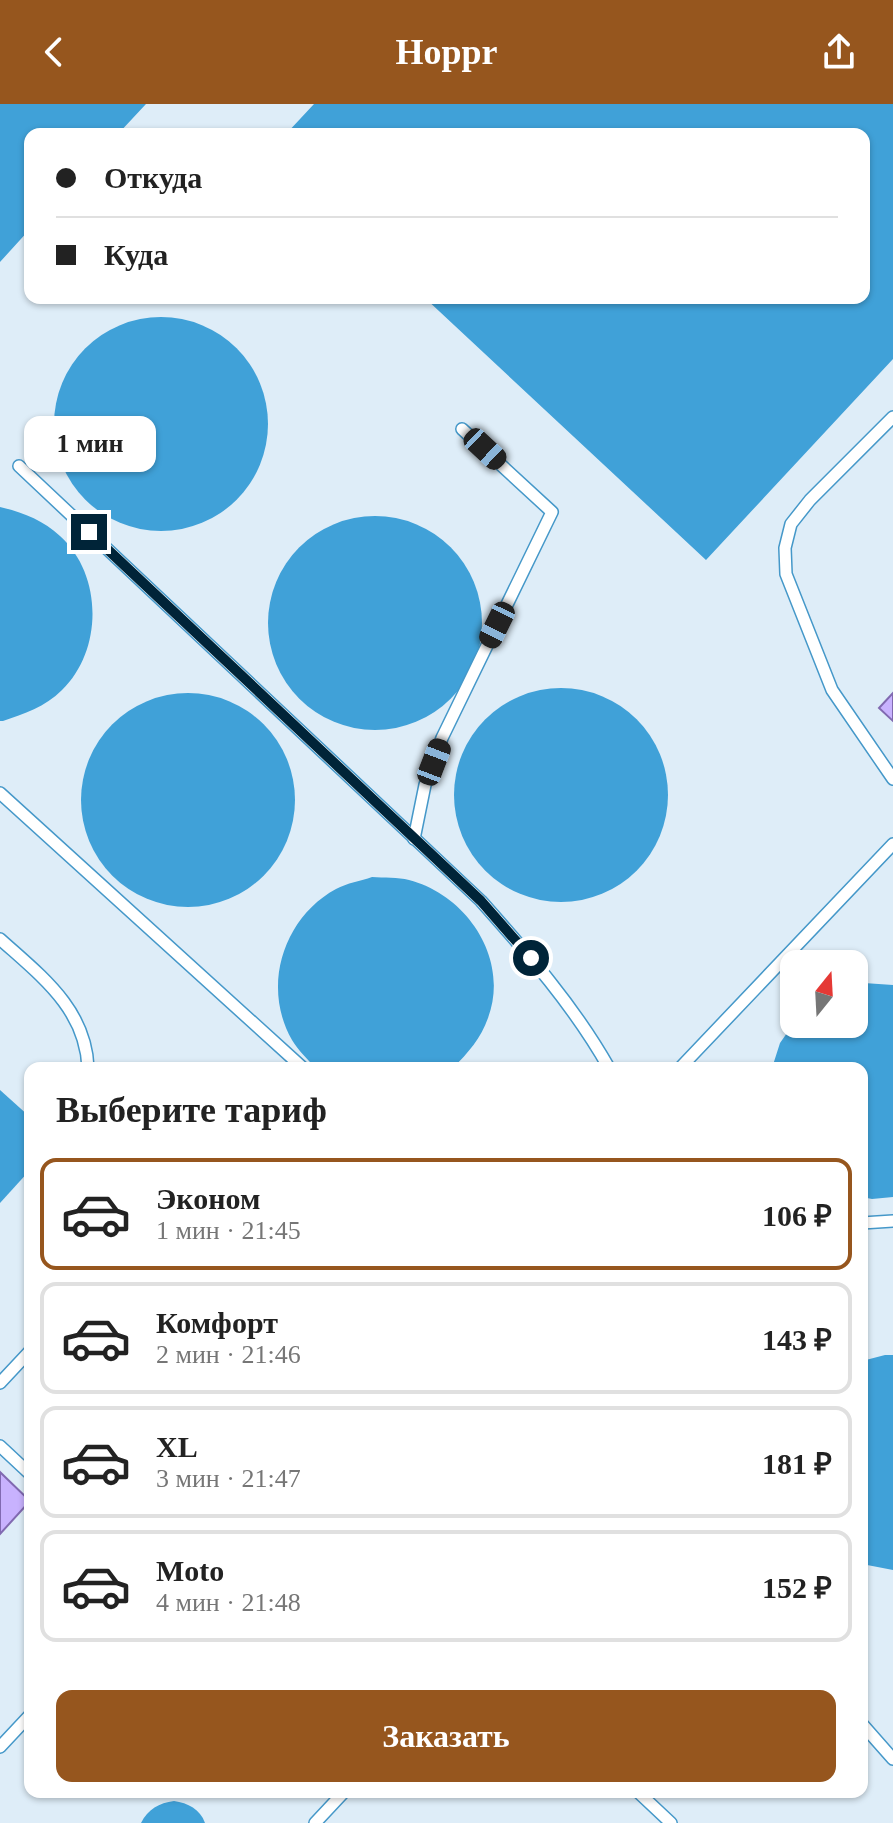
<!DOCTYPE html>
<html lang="ru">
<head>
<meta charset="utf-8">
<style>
	body { margin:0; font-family:Georgia,serif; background:#f6f6f6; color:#222; height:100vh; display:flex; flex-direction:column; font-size:30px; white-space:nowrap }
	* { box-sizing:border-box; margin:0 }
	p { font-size:26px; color:#767676 }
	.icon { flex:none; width:44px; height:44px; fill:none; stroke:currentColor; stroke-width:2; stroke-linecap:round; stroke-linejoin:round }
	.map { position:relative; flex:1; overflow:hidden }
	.sheet { position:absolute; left:24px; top:958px; width:844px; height:736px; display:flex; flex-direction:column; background:#fff; border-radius:16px; box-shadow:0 2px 6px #0004 }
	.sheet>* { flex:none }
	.banner { position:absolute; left:24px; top:24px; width:846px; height:176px; border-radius:16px; box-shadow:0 2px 6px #0004; display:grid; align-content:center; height:176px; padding:0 32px; background:#fff }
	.needle { width:52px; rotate:18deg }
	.controls { position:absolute; left:780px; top:846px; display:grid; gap:16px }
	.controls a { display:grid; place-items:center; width:88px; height:88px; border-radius:16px; background:#fff; box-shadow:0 2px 6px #0004; font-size:40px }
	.end { position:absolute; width:36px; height:36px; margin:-18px; border:10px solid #002438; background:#fff; box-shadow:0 0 0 4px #fff }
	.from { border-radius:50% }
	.bubble { position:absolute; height:56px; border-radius:16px; background:#fff; box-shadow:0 2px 6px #0004; font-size:26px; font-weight:700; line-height:56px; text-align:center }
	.car { position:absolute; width:24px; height:48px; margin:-24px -12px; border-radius:10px; box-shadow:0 0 6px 2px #0007; background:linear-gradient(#222 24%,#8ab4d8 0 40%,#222 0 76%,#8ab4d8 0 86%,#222 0) }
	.banner b { display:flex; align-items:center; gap:28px; height:76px; font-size:30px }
	.banner b+b { border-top:2px solid #e0e0e0 }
	.banner i { width:20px; height:20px; background:#222 }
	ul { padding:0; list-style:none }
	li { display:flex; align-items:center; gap:24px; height:112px; margin:0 16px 12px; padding:0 16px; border:4px solid #e0e0e0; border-radius:16px }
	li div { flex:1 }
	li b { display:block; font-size:30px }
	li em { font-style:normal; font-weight:700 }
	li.selected { border-color:#96561e }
	li>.icon { width:72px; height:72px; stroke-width:1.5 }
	h2 { padding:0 32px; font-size:36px; line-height:96px }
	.primary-button { display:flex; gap:16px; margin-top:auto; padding:16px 32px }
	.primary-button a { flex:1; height:92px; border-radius:16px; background:#96561e; color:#fff; font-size:32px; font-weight:700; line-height:92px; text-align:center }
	header { display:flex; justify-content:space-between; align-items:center; height:104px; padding:0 32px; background:#96561e; color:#fff; font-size:36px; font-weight:700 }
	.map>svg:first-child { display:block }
	.water { fill:#40a1d8 }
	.building { fill:#c8b2fe; stroke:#816ab1; stroke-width:2 }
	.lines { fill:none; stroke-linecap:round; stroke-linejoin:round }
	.service-casing { stroke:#4598c9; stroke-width:14 }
	.service { stroke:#fff; stroke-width:11 }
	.route { stroke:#002438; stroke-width:10 }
</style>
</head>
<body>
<header><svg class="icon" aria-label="back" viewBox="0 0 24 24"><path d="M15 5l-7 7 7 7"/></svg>Hoppr<svg class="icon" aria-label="share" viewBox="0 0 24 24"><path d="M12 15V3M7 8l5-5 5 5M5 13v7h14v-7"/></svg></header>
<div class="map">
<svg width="893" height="1719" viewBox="0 0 893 1719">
	<rect width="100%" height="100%" fill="#deedf8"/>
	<g class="water">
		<polygon points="0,0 146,0 118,30 30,30 30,125 0,158"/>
		<polygon points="314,0 893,0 893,255 706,456 425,194 864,194 864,30 286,30"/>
		<circle cx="161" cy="320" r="107"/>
		<path d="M0,403C22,408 43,416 60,432C103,471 103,546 62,586C45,603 24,610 3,617H0Z"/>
		<circle cx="375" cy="519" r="107"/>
		<circle cx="561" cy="691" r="107"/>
		<circle cx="188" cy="696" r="107"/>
		<path d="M372,773C384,774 398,773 409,776C467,791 510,855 488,914C481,934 468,949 453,964H316C308,956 298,946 292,936C261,882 284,813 336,785C347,779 361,777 372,773Z"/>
		<polygon points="864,879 893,881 893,1093 872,1095 862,1093 862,964 772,964 780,939 794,919 854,920 854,882"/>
		<polygon points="0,986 30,1013 30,1066 0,1099"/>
		<polygon points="885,1251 893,1251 893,1466 862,1460 862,1257"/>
		<path d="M174,1697C188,1699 200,1705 205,1719H141C148,1705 159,1699 174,1697Z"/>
	</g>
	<g class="building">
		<polygon points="893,589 893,617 879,604"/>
		<polygon points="0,1368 30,1397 0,1430"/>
	</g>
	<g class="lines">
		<g class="service-casing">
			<g id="service">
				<polyline points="893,313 810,396 791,420 785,444 786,470 832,586 893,675"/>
				<path d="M19,362L481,797C528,850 574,902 609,964"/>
				<polyline points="0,689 303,964"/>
				<polyline points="414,735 425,681 442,634 552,408 462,325"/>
				<path d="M0,835C41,872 86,905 88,964"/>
				<polyline points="680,964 893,740"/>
				<polyline points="862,1119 893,1117"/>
				<polyline points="0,1279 30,1247"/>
				<polyline points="0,1342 30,1370"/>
				<polyline points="862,1620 893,1655"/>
				<polyline points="0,1643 30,1611"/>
				<polyline points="638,1688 671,1719"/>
				<polyline points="315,1719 344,1688"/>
			</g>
		</g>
		<use href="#service" class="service"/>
	</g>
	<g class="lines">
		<polyline class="route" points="89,428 481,797 531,854"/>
	</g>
</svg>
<div class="controls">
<a><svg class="needle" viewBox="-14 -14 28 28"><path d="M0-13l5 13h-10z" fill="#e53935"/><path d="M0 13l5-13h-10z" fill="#767676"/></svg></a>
</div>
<i class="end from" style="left:531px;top:854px"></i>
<i class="end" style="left:89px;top:428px"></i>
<div class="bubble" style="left:24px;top:312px;width:132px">1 мин</div>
<i class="car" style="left:485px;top:345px;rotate:133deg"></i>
<i class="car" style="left:497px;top:521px;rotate:206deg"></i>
<i class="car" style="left:434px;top:658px;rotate:21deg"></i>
<div class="banner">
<b><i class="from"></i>Откуда</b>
<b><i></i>Куда</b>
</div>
<section class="sheet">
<h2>Выберите тариф</h2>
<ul>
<li class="selected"><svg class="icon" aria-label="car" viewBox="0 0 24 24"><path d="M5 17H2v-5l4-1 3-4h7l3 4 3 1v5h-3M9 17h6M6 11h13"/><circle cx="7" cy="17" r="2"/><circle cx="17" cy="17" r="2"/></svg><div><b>Эконом</b><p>1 мин · 21:45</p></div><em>106 ₽</em></li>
<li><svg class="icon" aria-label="car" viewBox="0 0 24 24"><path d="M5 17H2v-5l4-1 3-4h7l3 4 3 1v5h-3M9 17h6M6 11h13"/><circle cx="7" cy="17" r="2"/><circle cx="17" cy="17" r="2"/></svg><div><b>Комфорт</b><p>2 мин · 21:46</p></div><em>143 ₽</em></li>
<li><svg class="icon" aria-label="car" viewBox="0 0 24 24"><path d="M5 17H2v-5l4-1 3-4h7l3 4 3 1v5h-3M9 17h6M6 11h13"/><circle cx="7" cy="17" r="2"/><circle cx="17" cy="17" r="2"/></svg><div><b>XL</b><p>3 мин · 21:47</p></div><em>181 ₽</em></li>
<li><svg class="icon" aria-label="car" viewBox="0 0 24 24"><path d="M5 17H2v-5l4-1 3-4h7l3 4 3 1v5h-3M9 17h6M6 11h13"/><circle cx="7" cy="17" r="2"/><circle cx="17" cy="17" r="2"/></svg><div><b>Moto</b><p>4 мин · 21:48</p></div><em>152 ₽</em></li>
</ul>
<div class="primary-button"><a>Заказать</a></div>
</section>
</div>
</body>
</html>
